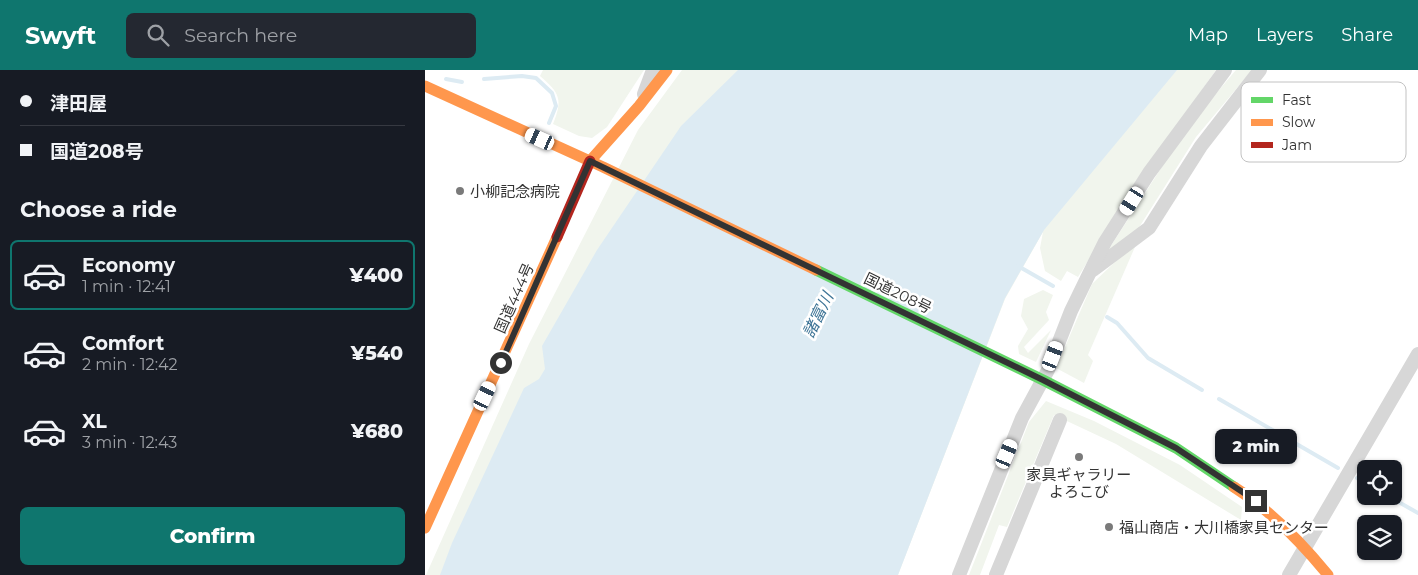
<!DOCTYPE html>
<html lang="en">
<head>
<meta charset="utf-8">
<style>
	body { margin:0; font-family:Montserrat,"Noto Sans JP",sans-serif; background:#242831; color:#f1f3f6; height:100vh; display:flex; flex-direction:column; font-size:19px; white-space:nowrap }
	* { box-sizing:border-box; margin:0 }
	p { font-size:16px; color:#9ea1a6 }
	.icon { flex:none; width:28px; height:28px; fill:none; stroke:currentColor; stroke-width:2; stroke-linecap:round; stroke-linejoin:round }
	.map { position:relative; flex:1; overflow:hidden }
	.side { display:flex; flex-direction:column; background:#171b24; width:425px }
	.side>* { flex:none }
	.top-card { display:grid; align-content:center; height:110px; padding:0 20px; background:#171b24 }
	.tools { position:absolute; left:932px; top:390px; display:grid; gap:10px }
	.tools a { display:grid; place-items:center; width:45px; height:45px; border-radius:8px; background:#171b24; box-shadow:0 1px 4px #0004; font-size:25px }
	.end { position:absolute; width:22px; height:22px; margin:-11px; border:6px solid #333; background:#fff; box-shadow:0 0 0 2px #fff }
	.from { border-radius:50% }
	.bubble { position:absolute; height:35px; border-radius:8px; background:#171b24; box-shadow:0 1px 4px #0004; font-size:16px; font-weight:800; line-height:35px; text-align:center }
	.car { position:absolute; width:15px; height:30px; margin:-15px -8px; border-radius:6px; box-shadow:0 0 4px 1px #0007; background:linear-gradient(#fff 24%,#345 0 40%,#fff 0 76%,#345 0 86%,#fff 0) }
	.top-card b { display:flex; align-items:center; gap:18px; height:48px; font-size:19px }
	.top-card b+b { border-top:1px solid #363941 }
	.top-card i { width:12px; height:12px; background:#f1f3f6 }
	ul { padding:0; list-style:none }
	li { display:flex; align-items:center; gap:15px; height:70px; margin:0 10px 8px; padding:0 10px; border:2px solid transparent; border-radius:8px }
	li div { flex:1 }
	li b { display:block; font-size:19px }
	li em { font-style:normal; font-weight:800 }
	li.on { border-color:#0f766e }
	li>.icon { width:45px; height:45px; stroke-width:1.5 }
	h2 { padding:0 20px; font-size:22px; line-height:60px }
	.action { display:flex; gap:10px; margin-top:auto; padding:10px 20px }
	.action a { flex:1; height:58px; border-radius:8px; background:#0f766e; color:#fff; font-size:20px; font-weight:800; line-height:58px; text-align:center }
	header { display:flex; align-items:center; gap:30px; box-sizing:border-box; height:70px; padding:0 25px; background:#0f766e; color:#fff }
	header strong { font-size:24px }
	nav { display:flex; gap:28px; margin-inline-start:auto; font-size:18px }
	.search { width:350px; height:45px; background:#242831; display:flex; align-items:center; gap:12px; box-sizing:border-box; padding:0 18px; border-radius:8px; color:#9ea1a6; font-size:19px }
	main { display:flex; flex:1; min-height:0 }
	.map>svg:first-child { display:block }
	.green { fill:#f1f5ed }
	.water { fill:#ddebf3 }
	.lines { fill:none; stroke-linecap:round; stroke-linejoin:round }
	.stream { stroke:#ddebf3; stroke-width:4 }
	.street { stroke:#d7d7d7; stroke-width:14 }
	.fast { stroke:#63d668; stroke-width:11 }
	.slow { stroke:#ff974d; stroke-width:11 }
	.jam { stroke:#b3261e; stroke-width:11 }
	.route { stroke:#333; stroke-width:6 }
	.poi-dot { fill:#7a7a7a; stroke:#fff; stroke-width:2 }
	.labels { text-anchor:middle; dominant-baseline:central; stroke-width:5; stroke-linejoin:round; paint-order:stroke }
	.poi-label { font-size:15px; fill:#333; stroke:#fff; text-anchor:start }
	.street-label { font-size:15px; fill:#333; stroke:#fff }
	.water-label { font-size:16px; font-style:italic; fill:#3f7597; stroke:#fff }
	.key { fill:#fff; stroke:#c2c2c2; stroke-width:1 }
	.key-label { font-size:14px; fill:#333 }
</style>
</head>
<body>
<header>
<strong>Swyft</strong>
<div class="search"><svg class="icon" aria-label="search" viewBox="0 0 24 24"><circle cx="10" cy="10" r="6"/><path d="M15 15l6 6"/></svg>Search here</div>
<nav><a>Map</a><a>Layers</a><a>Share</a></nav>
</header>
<main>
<section class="side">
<div class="top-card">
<b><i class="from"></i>津田屋</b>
<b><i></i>国道208号</b>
</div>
<h2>Choose a ride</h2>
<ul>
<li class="on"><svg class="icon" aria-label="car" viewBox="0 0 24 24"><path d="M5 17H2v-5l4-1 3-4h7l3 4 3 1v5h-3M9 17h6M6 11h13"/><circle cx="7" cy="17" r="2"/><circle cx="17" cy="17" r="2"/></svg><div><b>Economy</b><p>1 min · 12:41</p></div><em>¥400</em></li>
<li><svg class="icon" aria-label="car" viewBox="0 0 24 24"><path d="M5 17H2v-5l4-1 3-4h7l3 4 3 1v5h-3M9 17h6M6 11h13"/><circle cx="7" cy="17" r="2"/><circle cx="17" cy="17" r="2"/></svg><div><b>Comfort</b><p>2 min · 12:42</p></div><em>¥540</em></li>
<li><svg class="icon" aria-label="car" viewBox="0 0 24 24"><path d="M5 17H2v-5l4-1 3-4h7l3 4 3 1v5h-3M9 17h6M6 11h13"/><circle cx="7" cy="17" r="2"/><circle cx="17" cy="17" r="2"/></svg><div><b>XL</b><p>3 min · 12:43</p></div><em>¥680</em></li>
</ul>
<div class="action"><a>Confirm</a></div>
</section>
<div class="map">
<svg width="993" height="505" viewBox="0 0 993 505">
	<rect width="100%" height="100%" fill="#fff"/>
	<g class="green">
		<path d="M118,0H219L182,57L167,68L154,66L128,54C138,30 135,23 115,6Z"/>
		<polygon points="257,0 331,0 137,306 26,505 1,505 104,274 213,60"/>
		<polygon points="723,0 791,0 714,109 653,207 642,201 636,211 620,201 615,178 618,162 580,229 473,505 460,505 579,201"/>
		<polygon points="811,0 827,0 771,67 713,159 682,182 762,58"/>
		<polygon points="713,170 663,285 668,291 659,313 631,298 667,214"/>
		<polygon points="618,220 628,225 621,242 624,250 599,277 603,283 626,260 611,292 594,284 593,276 603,259 596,246 599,229"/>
		<polygon points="621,331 669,351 755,395 817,437 816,450 691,374 629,345 582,457 574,455 555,505 544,505 604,352"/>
	</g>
	<polygon class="water" points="313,0 752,0 619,160 580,228 473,505 15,505 27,473 99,318 114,309 120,299 117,276 172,180 256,56"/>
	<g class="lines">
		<g class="stream">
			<polyline points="21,9 37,12"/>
			<polyline points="59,9 97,6 111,8 127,23 131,36 124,53"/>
			<polyline points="593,196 628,216"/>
			<polyline points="682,247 692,253 723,288 777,320"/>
			<polyline points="794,329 913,398"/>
			<polyline points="932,408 941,414"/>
			<polyline points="963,426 993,443"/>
		</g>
		<g class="street">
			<polyline points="219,24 228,0"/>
			<polyline points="668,200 724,158 776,76 835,0"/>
			<polyline points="534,505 597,348 623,300 646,241 664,204 680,172 724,103 800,0"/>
			<polyline points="571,505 635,350"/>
			<polyline points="864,505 993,284"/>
		</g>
		<polyline class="fast" points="391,200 618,310 751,378 809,417"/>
		<g class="slow">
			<polyline points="0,16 178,97 391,200"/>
			<polyline points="165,91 214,36 242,0"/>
			<path d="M809,417C845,440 876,472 903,505"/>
			<polyline points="0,458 132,167"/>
		</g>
		<polyline class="jam" points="132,167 165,91"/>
	</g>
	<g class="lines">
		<polyline class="route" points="76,293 165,91 618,310 751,378 831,431"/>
	</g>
	<g class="poi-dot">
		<circle cx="35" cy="121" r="5"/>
		<circle cx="654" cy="387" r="5"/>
		<circle cx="684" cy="457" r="5"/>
	</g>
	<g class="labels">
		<g class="poi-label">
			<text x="45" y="121">小柳記念病院</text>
			<text x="654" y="404" text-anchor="middle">家具ギャラリー<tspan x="654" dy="17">よろこび</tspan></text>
			<text x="694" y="457">福山商店・大川橋家具センター</text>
		</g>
		<g class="street-label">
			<text transform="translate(473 223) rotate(26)">国道208号</text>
			<text transform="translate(89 228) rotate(-66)">国道444号</text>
		</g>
		<g class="water-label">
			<text transform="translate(393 245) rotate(-64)">諸富川</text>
		</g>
	</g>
	<rect x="816" y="12" width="165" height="80" rx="8" class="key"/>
	<rect x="826" y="27" width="22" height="6" fill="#63d668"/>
	<rect x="826" y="49" width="22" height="7" fill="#ff974d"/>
	<rect x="826" y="72" width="22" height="6" fill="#b3261e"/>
	<g class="key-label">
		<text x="857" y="35">Fast</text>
		<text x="857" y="57">Slow</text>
		<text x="857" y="80">Jam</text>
	</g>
</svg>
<div class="tools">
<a><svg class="icon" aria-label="locate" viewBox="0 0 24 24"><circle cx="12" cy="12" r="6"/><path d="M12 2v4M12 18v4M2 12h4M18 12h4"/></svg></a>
<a><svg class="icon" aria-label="layers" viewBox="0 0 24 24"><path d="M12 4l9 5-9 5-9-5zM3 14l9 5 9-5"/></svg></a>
</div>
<i class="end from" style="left:76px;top:293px"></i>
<i class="end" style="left:831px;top:431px"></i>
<div class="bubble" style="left:790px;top:359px;width:82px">2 min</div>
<i class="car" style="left:115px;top:69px;rotate:294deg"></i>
<i class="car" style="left:707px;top:131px;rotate:212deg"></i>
<i class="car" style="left:628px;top:286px;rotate:21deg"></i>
<i class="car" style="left:60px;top:326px;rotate:25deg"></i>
<i class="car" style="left:582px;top:384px;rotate:23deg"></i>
</div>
</main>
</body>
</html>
